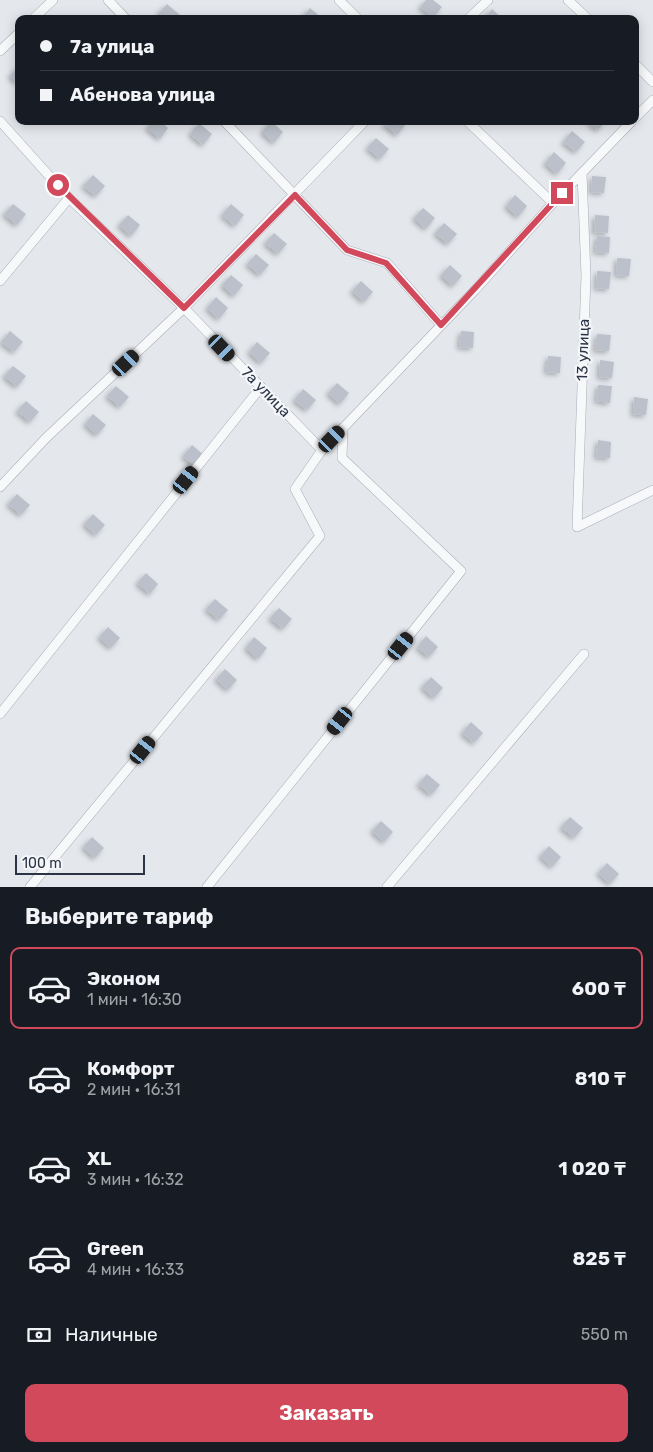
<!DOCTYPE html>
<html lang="ru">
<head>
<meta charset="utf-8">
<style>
	body { margin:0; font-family:Rubik,sans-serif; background:#242831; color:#f1f3f6; height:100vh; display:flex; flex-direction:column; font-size:19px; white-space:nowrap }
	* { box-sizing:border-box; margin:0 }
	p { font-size:16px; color:#9ea1a6 }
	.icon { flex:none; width:28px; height:28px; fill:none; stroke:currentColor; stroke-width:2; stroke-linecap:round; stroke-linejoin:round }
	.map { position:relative; height:887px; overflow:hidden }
	.drawer { display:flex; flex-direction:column; background:#171b24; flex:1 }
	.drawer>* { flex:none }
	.top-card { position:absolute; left:15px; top:15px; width:624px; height:110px; border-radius:10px; box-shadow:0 2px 12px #0003; display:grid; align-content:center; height:110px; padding:0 25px; background:#171b24 }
	.scale { position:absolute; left:15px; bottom:12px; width:130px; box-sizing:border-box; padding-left:5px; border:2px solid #2b3445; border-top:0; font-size:14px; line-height:18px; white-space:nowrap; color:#2b3445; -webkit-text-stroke:4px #f4f6f9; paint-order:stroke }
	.end { position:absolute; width:22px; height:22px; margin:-11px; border:6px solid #d1495b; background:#fff; box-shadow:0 0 0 2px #fff }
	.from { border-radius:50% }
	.car { position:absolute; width:15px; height:30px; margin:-15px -8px; border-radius:6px; box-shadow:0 0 4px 1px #0007; background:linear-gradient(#222 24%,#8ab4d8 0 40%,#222 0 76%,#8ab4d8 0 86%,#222 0) }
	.top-card b { display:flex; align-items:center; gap:18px; height:48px; font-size:19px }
	.top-card b+b { border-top:1px solid #363941 }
	.top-card i { width:12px; height:12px; background:#f1f3f6 }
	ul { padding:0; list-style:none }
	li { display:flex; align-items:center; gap:15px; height:82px; margin:0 10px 8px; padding:0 15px; border:2px solid transparent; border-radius:10px }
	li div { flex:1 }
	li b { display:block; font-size:19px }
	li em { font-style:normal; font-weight:700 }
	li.selected { border-color:#d1495b }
	li>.icon { width:45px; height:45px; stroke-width:1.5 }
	h2 { padding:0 25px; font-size:22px; line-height:60px }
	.pay { display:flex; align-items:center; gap:12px; height:55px; padding:0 25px; font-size:19px }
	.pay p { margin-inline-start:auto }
	.cta { display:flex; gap:10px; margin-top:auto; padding:10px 25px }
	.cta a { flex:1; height:58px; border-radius:10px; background:#d1495b; color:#fff; font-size:20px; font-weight:700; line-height:58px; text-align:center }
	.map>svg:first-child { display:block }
	.building { fill:#bbc0ca; filter:url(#shadow) }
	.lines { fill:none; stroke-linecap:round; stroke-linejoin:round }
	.minor-casing { stroke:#a9aeb7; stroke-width:10 }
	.minor { stroke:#f7f8fa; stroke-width:9 }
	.route { stroke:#d1495b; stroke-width:6 }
	.labels { text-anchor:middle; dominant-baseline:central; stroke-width:4.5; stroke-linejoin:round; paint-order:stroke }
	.street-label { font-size:15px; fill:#2b3445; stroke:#f4f6f9 }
</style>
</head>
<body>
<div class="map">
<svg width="653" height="887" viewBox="0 0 653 887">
	<defs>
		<filter id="shadow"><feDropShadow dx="-2.5" dy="2.5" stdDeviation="2.5" flood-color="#0004"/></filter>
	</defs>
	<rect width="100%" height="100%" fill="#e4e7ec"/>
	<g class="building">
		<polygon points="426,0 433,0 442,7 433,18 420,7"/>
		<polygon points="167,4 180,15 176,19 163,19 158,14"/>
		<polygon points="310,8 323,19 301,19"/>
		<polygon points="492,9 503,19 484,19"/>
		<polygon points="19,65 19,84 10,76"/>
		<polygon points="153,121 160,121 168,128 160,139 147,128"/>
		<polygon points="271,121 283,132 274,143 262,132"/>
		<polygon points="387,121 402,121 406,124 397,135 384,124"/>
		<polygon points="587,121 606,121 598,130"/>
		<polygon points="199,123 212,134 203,145 190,134"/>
		<polygon points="572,131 585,142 576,152 563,142"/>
		<polygon points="376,138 389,149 380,159 367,148"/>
		<polygon points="554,152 566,163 557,174 545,163"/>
		<polygon points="93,175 105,186 96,196 83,186"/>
		<polygon points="592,176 606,177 604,193 591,192"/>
		<polygon points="515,195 527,206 518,217 506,206"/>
		<polygon points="13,204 26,214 17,225 4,214"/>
		<polygon points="231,204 244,215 235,226 222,215"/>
		<polygon points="423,208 435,218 426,229 414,218"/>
		<polygon points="128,215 140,225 131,236 119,225"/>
		<polygon points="595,215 609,216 608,233 594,232"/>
		<polygon points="444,223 457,234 448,244 435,233"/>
		<polygon points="274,233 287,244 278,254 265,243"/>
		<polygon points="597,236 610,237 609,253 595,252"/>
		<polygon points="256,254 269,265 260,275 247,264"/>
		<polygon points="617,258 631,259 629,276 616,275"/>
		<polygon points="450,265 462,276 453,286 441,275"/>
		<polygon points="597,271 611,272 609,289 596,288"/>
		<polygon points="231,275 243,285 234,296 222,285"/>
		<polygon points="361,281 373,292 364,302 352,291"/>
		<polygon points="216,297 228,308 219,319 207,308"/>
		<polygon points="10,331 23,342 14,352 1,342"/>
		<polygon points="461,331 474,332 473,348 459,347"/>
		<polygon points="597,334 611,335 609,351 595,350"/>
		<polygon points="257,342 270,353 261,363 249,352"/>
		<polygon points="548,356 561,357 560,373 546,372"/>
		<polygon points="600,360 614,362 612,378 599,377"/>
		<polygon points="13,366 26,376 17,387 4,376"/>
		<polygon points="337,383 349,393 340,404 328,393"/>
		<polygon points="598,385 612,386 610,403 596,401"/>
		<polygon points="116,386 129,397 120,407 107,396"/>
		<polygon points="303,389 316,400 307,410 294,400"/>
		<polygon points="634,397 648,399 646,415 633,414"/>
		<polygon points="26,401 39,412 30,422 17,411"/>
		<polygon points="93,414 106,425 97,435 85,424"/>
		<polygon points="598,440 611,442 610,458 596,457"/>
		<polygon points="192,445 205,456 196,467 183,456"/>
		<polygon points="17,494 30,505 21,515 8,504"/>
		<polygon points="93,514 105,525 96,535 84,524"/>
		<polygon points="146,573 158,584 150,594 137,583"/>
		<polygon points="215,599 228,610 219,620 206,609"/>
		<polygon points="279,608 292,619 283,629 270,618"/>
		<polygon points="108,627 120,638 111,648 99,637"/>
		<polygon points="426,636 438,647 429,657 417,647"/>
		<polygon points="254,637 267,648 258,659 246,648"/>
		<polygon points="225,669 237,680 228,690 216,679"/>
		<polygon points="431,677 443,688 434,698 422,687"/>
		<polygon points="471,722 483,733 474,743 462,733"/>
		<polygon points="427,774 440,785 431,795 418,784"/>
		<polygon points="570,817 583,828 574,838 561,827"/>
		<polygon points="381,821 393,832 384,842 372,831"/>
		<polygon points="92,837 104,848 95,858 83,847"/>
		<polygon points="549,846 561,857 552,867 540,856"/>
		<polygon points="607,863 619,874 610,884 598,873"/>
	</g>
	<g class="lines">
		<g class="minor-casing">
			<g id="minor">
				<polyline points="108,0 126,19"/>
				<polyline points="339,0 358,19"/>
				<polyline points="568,0 588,19"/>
				<polyline points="33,19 53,0"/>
				<polyline points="468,19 488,0"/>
				<polyline points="0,51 19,33"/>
				<polyline points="635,64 653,82"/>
				<polyline points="635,118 653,100"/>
				<polyline points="0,121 69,198 184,308 322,450"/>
				<polyline points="224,121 347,250 387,263 441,325"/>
				<polyline points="467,121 553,203"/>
				<polyline points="582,173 586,276 577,527 653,490"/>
				<polyline points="0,281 69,198"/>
				<polyline points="0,487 46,438 184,308 365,121"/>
				<polyline points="0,714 261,387"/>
				<polyline points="30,887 320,536 295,489 322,450 475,290 553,203 632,121"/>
				<polyline points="207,887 461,571 342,458 343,428"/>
				<polyline points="387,887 584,654"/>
			</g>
		</g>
		<use href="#minor" class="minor"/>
	</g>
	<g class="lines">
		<polyline class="route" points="58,185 184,308 295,195 347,250 386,263 441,325 562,193"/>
	</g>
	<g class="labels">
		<g class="street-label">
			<text transform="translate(583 350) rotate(-88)">13 улица</text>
			<text transform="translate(266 392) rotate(46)">7а улица</text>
		</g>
	</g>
</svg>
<div class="scale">100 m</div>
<i class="end from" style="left:58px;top:185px"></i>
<i class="end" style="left:562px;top:193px"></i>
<i class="car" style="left:222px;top:348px;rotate:136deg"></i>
<i class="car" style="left:126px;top:363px;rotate:47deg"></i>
<i class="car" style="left:332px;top:439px;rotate:44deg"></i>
<i class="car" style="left:186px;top:480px;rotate:39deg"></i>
<i class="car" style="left:401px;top:646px;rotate:39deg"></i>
<i class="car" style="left:340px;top:721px;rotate:218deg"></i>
<i class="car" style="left:143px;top:750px;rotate:39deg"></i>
<div class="top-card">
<b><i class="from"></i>7а улица</b>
<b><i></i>Абенова улица</b>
</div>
</div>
<section class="drawer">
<h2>Выберите тариф</h2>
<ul>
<li class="selected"><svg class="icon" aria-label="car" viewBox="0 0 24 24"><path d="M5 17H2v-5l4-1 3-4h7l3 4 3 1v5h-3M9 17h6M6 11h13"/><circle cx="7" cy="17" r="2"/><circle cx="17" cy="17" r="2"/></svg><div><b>Эконом</b><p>1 мин · 16:30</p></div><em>600 ₸</em></li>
<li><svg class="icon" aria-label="car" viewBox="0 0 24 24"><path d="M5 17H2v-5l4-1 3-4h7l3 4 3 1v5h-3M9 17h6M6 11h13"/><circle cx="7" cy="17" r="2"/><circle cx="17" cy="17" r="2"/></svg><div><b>Комфорт</b><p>2 мин · 16:31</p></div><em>810 ₸</em></li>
<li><svg class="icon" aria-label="car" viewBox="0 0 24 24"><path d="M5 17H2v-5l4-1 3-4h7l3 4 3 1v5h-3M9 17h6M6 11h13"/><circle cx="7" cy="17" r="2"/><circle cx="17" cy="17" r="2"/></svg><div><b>XL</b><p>3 мин · 16:32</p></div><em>1 020 ₸</em></li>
<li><svg class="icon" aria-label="car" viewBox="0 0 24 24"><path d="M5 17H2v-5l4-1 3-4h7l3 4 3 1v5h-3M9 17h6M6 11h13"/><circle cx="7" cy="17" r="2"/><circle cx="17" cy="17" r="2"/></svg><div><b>Green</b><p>4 мин · 16:33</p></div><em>825 ₸</em></li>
</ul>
<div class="pay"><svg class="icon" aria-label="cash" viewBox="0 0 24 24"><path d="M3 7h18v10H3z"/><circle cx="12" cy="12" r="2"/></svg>Наличные<p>550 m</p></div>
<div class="cta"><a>Заказать</a></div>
</section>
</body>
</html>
